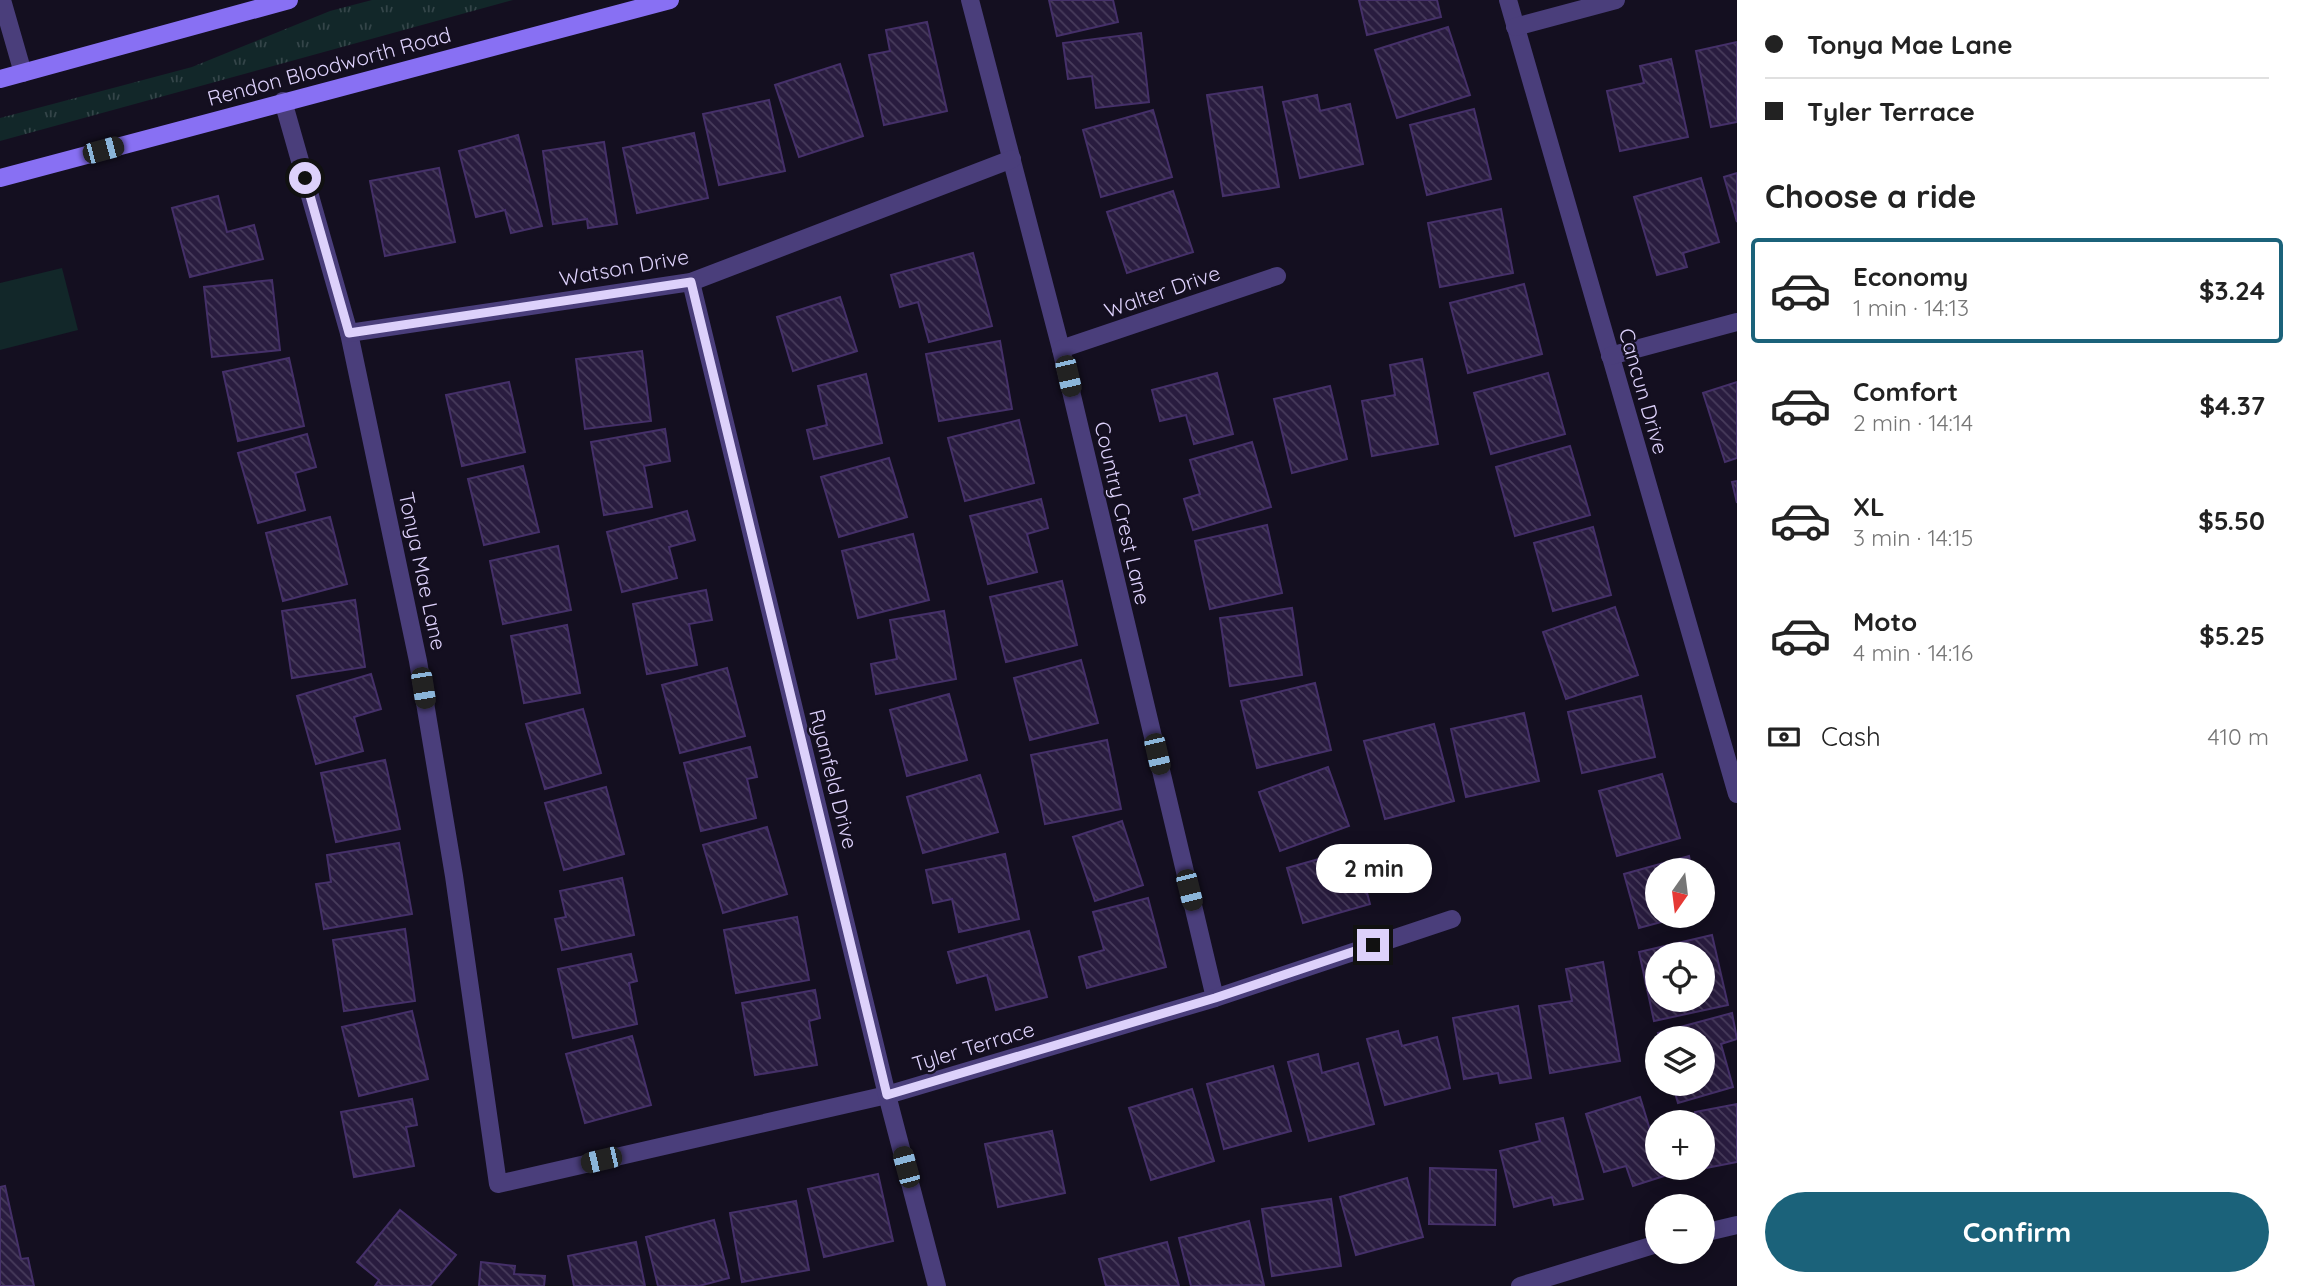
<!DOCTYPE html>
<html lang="en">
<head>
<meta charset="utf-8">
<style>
	body { margin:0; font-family:Quicksand,sans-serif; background:#f6f6f6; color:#222; height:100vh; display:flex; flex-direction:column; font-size:26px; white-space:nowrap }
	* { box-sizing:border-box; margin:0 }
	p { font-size:23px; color:#767676 }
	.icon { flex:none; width:38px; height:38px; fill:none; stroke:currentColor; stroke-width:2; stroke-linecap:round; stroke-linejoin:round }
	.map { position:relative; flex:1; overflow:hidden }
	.side { display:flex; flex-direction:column; background:#fff; width:560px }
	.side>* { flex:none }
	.top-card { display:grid; align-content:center; height:154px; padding:0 28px; background:#fff }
	.needle { width:46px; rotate:194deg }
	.buttons { position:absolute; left:1645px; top:858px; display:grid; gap:14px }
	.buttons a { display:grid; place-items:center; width:70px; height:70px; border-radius:50%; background:#fff; box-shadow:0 4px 18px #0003; font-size:35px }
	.end { position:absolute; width:32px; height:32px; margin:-16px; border:9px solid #ddd1fb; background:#111; box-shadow:0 0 0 4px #111 }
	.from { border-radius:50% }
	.bubble { position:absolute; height:49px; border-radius:24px; background:#fff; box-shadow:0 4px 18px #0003; font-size:23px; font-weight:700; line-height:49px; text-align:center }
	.car { position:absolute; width:21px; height:42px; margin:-21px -10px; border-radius:9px; box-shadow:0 0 5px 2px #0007; background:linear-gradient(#222 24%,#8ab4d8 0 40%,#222 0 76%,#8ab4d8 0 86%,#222 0) }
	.top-card b { display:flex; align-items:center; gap:24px; height:66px; font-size:26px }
	.top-card b+b { border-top:2px solid #e0e0e0 }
	.top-card i { width:18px; height:18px; background:#222 }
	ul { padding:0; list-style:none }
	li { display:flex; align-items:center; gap:21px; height:105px; margin:0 14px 10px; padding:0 14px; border:4px solid transparent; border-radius:7px }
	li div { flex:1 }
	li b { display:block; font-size:26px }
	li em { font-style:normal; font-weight:700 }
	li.current { border-color:#1b627a }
	li>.icon { width:63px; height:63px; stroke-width:1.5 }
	h2 { padding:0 28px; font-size:32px; line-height:84px }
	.pay { display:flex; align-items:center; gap:18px; height:77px; padding:0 28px; font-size:26px }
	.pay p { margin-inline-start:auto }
	.cta { display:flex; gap:14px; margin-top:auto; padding:14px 28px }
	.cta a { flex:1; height:80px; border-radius:42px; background:#1b627a; color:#fff; font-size:28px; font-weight:700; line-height:80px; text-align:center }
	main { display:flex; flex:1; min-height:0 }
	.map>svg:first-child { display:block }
	.grass { fill:url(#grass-tufts) }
	.park { fill:#122729 }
	.building { fill:url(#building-back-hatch); stroke:#453069; stroke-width:2; fill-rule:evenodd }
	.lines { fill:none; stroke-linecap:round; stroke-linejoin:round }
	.lane { stroke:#4a3e7b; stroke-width:18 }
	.street { stroke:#4a3e7b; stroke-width:18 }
	.secondary { stroke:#8870f3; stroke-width:18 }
	.route { stroke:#ddd1fb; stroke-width:9 }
	.labels { text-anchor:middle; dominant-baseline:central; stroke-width:5; stroke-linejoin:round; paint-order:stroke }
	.street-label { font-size:21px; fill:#ddd1fb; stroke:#140f20 }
</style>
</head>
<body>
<main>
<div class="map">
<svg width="1737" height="1286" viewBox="0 0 1737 1286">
	<defs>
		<pattern id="grass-tufts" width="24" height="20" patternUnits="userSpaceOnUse" patternTransform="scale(1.75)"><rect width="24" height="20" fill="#122729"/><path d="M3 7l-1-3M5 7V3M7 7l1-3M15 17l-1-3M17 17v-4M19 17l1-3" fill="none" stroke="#344549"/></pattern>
		<pattern id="building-back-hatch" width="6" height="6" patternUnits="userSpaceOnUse" patternTransform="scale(1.75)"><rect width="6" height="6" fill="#291c3f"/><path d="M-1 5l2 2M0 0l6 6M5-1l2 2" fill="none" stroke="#483c5c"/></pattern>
	</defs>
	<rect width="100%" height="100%" fill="#140f20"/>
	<polygon class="grass" points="372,0 513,0 0,141 0,118 192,67 330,11"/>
	<polygon class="park" points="62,268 78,330 0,350 0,283"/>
	<g class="building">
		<polygon points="1049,0 1113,0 1118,22 1057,36"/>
		<polygon points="1359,0 1437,0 1441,17 1367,35"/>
		<polygon points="927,22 947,111 884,125 869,55 890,51 886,30"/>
		<polygon points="1448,27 1470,95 1397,118 1375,50"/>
		<polygon points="1141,33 1149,102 1096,108 1092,76 1068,79 1063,43"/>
		<polygon points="1737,42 1737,122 1711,127 1696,51"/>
		<polygon points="1671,59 1688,137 1620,151 1607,91 1644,83 1640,66"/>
		<polygon points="840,64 863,136 799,157 775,85"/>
		<polygon points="1262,87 1279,187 1223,196 1207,95"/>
		<polygon points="1317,95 1320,111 1350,104 1363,164 1300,178 1283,102"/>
		<polygon points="769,100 785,171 719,185 703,114"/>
		<polygon points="1474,109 1491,179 1427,195 1410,125"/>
		<polygon points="1153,110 1172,177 1101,197 1083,130"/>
		<polygon points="694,133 708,198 637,213 623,148"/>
		<polygon points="518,135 542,226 511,233 505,210 476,217 459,151"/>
		<polygon points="604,142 617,224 588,228 587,219 553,224 543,151"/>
		<polygon points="439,168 455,242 385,256 370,181"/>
		<polygon points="1737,173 1737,222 1724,177"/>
		<polygon points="1701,178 1719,242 1683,253 1687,267 1657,275 1634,197"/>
		<polygon points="1173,191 1193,252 1127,273 1107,212"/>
		<polygon points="218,196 227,232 254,225 263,259 190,277 172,208"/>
		<polygon points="1501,209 1513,273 1440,287 1428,223"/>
		<polygon points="973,253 992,326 929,342 918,302 900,307 891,275"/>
		<polygon points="272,280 280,350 212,357 204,287"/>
		<polygon points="1524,284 1542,354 1468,373 1450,303"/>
		<polygon points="840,297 857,351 793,371 777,317"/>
		<polygon points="1000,341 1012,409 939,421 926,354"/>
		<polygon points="642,351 651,421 585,429 576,359"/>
		<polygon points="289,358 304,426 238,441 223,372"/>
		<polygon points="1422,359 1438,444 1372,456 1362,401 1395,395 1390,365"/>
		<polygon points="1217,373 1233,434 1194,444 1186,415 1160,421 1152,390"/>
		<polygon points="1548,373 1565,434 1491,454 1474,393"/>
		<polygon points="866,374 882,443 814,459 807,430 827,425 818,386"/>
		<polygon points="509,382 525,452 462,466 446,395"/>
		<polygon points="1737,382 1737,458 1725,462 1703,393"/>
		<polygon points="1330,386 1347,459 1292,473 1274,399"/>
		<polygon points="1019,420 1034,483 965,501 948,438"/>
		<polygon points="665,429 670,461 644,466 652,507 604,515 591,442"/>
		<polygon points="307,434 316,467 295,473 305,510 258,523 238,453"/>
		<polygon points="1252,442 1271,507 1193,530 1184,499 1200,494 1190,460"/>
		<polygon points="1570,446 1590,515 1515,536 1496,467"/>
		<polygon points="889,458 907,517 839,537 821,477"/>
		<polygon points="523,466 539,532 484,545 468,479"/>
		<polygon points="1737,481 1737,503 1732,482"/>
		<polygon points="1041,499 1048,528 1027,534 1037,572 988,584 970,516"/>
		<polygon points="687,511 695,540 669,547 677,578 622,592 607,532"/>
		<polygon points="330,517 347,584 283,601 266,533"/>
		<polygon points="1267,525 1282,593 1210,609 1195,541"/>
		<polygon points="1593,527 1611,595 1553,611 1534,543"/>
		<polygon points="913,534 929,600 858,618 842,551"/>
		<polygon points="558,546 571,610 503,624 490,561"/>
		<polygon points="1062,581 1077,645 1006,662 990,597"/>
		<polygon points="706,590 712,620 689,624 697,665 647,674 633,604"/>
		<polygon points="355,600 365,667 292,678 282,611"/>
		<polygon points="1615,607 1638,675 1566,699 1543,632"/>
		<polygon points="1292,608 1302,675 1230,686 1220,618"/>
		<polygon points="944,611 956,679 876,694 871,664 897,659 890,620"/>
		<polygon points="567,625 580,693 524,703 511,636"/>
		<polygon points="1081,660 1098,723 1030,740 1014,678"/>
		<polygon points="727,668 745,736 680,753 662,685"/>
		<polygon points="371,674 381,709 354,717 363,751 316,764 297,696"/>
		<polygon points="1315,683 1331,750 1257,768 1241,701"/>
		<polygon points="949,694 967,760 907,776 890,710"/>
		<polygon points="1641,696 1655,757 1582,773 1568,712"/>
		<polygon points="583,709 601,773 545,789 526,724"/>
		<polygon points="1524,713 1539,781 1466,797 1451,729"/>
		<polygon points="1434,724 1454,801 1385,819 1364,741"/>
		<polygon points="1107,740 1121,809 1045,824 1031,755"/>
		<polygon points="750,747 757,777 747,779 756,818 701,831 684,763"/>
		<polygon points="385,760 400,829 336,842 321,773"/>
		<polygon points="1328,767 1349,826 1280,851 1259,792"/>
		<polygon points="1662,774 1680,838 1617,856 1599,791"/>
		<polygon points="980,775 998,832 923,853 907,797"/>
		<polygon points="606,787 624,854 564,870 545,803"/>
		<polygon points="1122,821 1143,885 1095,901 1073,837"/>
		<polygon points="767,827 787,894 723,913 703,845"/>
		<polygon points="399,843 412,914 324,929 316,884 331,882 327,855"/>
		<polygon points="1005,854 1019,919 959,932 952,899 933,903 926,870"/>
		<polygon points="1333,855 1340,880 1362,874 1370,904 1303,923 1287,868"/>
		<polygon points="1689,856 1692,870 1657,870 1657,915 1687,915 1639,928 1624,874"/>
		<polygon points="622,878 634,935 562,950 555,919 566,917 560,891"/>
		<polygon points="1148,898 1166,967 1087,988 1079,957 1104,950 1093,912"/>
		<polygon points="797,917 809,980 736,993 724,930"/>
		<polygon points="405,929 415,1001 344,1011 333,940"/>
		<polygon points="1029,931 1047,997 996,1010 987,975 957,983 948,952"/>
		<path d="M1712,935L1728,1005L1654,1021L1639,952ZM1657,954H1703V999H1657Z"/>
		<polygon points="631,954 637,981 629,983 637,1024 573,1038 558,969"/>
		<polygon points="1603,962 1620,1061 1550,1073 1539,1006 1572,1001 1566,969"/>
		<polygon points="815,990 820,1018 809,1021 817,1065 755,1075 742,1003"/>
		<polygon points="1518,1006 1531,1078 1500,1083 1498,1073 1464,1079 1453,1018"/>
		<polygon points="412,1011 428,1079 359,1096 342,1027"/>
		<polygon points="1732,1013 1737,1039 1721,1044 1733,1087 1678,1103 1672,1083 1703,1083 1703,1038 1659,1038 1658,1033"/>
		<polygon points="1398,1031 1402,1046 1437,1037 1450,1088 1385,1105 1367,1039"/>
		<polygon points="632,1036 651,1105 585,1123 566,1054"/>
		<polygon points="1318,1054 1322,1073 1358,1063 1374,1124 1309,1141 1288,1062"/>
		<polygon points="1273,1066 1291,1131 1224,1149 1207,1084"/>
		<polygon points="1192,1089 1214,1161 1151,1180 1129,1108"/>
		<polygon points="1640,1097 1657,1153 1657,1167 1662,1167 1664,1176 1633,1186 1626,1166 1604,1172 1586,1114"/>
		<polygon points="412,1099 417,1125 406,1127 414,1166 354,1177 341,1112"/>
		<polygon points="1737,1104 1737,1162 1706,1168 1703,1150 1703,1122 1697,1122 1695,1112"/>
		<polygon points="1563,1118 1583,1199 1554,1205 1552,1197 1514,1207 1500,1151 1540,1141 1536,1124"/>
		<polygon points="1052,1131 1065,1193 998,1207 985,1144"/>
		<polygon points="1430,1168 1496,1170 1495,1225 1429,1224"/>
		<polygon points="878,1174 893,1241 824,1257 808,1189"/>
		<polygon points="1407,1178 1423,1237 1356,1255 1340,1197"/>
		<polygon points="5,1186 21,1259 28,1258 34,1286 0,1286 0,1187"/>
		<polygon points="1331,1199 1341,1266 1272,1276 1262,1209"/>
		<polygon points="796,1201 809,1270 742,1282 730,1213"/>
		<polygon points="400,1210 456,1255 430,1286 375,1286 379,1280 357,1262"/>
		<polygon points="714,1220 729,1278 699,1286 658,1286 646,1237"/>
		<polygon points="1249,1221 1264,1285 1191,1286 1179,1238"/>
		<polygon points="636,1242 645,1286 574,1286 568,1256"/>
		<polygon points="1167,1242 1179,1286 1106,1286 1099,1259"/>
		<polygon points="481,1262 515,1266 514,1274 545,1276 544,1286 479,1286"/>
	</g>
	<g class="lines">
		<polyline class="lane" points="2,0 23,73"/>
		<g class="street">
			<polyline points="970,0 1061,349 1215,998"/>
			<polyline points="1508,0 1737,794"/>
			<polyline points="1515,27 1616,0"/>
			<polyline points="283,101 349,333 418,661 454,876 498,1184 887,1095 1215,998 1452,919"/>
			<polyline points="691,282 887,1095 937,1286"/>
			<polyline points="349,333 691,282 1012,159"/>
			<polyline points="1061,349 1277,276"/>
			<polyline points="1610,356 1737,322"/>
			<polyline points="1703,1233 1737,1225"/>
			<polyline points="1520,1286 1657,1244"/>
		</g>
		<g class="secondary">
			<polyline points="0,79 289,0"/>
			<polyline points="0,178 670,0"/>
		</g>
	</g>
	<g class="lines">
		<polyline class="route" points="305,178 349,333 691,282 887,1095 1215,998 1373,945"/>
	</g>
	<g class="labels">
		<g class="street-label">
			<text transform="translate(329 66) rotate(-15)">Rendon Bloodworth Road</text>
			<text transform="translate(624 267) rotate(-10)">Watson Drive</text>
			<text transform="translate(1162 291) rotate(-19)">Walter Drive</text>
			<text transform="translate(1644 391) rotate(74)">Cancun Drive</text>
			<text transform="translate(1123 513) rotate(77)">Country Crest Lane</text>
			<text transform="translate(423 571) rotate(78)">Tonya Mae Lane</text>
			<text transform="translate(834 779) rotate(76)">Ryanfeld Drive</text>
			<text transform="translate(973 1046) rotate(-17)">Tyler Terrace</text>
		</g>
	</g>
</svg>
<div class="buttons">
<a><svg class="needle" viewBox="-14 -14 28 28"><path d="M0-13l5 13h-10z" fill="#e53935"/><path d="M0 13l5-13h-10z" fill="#767676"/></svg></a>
<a><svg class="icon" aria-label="locate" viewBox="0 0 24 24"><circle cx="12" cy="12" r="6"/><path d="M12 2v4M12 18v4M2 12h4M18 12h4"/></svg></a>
<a><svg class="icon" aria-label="layers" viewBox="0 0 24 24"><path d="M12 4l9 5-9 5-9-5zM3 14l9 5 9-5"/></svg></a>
<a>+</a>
<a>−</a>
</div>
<i class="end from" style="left:305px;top:178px"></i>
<i class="end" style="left:1373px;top:945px"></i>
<div class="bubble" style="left:1316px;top:844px;width:116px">2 min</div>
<i class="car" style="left:103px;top:150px;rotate:75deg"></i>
<i class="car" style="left:1068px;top:376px;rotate:167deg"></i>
<i class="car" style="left:423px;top:688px;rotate:171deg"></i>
<i class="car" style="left:1157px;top:754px;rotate:167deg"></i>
<i class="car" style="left:1189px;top:890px;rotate:166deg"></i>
<i class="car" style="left:601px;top:1160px;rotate:257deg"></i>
<i class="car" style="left:906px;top:1167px;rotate:345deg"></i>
</div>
<section class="side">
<div class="top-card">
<b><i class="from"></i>Tonya Mae Lane</b>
<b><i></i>Tyler Terrace</b>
</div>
<h2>Choose a ride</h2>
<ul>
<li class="current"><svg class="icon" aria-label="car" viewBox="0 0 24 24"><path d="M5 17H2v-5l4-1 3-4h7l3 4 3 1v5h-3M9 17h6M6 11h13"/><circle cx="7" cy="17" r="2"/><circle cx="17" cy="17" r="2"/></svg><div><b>Economy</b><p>1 min · 14:13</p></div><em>$3.24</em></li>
<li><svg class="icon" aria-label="car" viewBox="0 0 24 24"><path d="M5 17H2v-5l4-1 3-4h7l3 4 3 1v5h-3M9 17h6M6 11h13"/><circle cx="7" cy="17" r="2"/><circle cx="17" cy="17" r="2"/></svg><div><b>Comfort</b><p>2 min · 14:14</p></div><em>$4.37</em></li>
<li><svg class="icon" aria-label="car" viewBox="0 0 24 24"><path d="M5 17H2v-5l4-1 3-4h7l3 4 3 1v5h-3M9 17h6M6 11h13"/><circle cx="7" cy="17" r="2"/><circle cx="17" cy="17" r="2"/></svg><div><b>XL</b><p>3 min · 14:15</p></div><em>$5.50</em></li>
<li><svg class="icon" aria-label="car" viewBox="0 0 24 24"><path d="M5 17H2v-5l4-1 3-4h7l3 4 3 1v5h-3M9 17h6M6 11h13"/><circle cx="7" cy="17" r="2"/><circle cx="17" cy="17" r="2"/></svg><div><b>Moto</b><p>4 min · 14:16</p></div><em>$5.25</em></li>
</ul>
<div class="pay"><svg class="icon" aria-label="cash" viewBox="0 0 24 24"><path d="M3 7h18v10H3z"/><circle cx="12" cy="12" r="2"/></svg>Cash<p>410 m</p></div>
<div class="cta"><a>Confirm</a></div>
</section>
</main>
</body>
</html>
